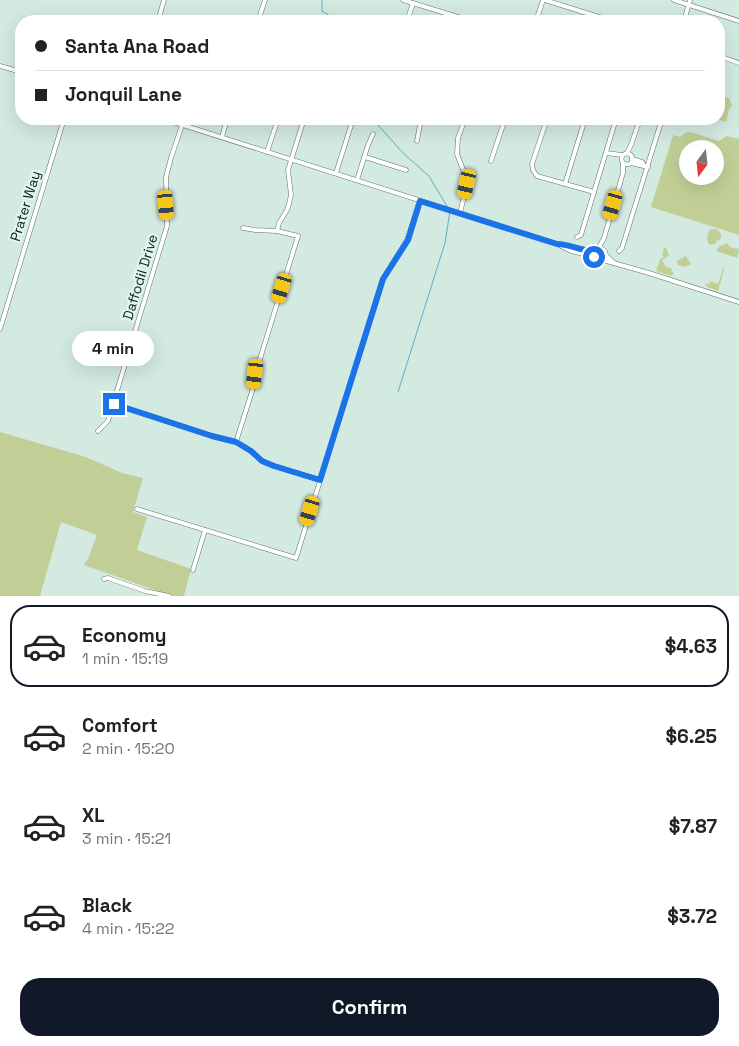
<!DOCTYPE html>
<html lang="en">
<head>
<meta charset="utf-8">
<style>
	body { margin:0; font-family:"Space Grotesk",sans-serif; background:#f2f2f2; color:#222; height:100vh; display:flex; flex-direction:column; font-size:19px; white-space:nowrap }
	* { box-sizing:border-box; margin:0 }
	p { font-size:16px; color:#767676 }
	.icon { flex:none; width:28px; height:28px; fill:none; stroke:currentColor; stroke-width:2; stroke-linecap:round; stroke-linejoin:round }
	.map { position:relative; height:596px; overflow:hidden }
	.panel { display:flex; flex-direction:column; background:#fff; flex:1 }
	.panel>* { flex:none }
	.banner { position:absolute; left:15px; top:15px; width:710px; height:110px; border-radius:20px; box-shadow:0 5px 20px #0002; display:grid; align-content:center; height:110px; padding:0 20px; background:#fff }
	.needle { width:32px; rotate:195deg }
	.tools { position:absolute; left:679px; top:140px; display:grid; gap:10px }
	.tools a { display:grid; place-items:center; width:45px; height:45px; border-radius:50%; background:#fff; box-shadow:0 5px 20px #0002; font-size:25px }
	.end { position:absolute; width:22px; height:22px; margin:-11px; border:6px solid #1a73e8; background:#fff; box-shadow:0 0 0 2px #fff }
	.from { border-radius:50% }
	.bubble { position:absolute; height:35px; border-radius:18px; background:#fff; box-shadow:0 5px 20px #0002; font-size:16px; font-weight:800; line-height:35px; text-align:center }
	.car { position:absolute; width:15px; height:30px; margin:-15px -8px; border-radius:6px; box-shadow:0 0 4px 1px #0007; background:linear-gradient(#f5c518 24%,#345 0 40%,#f5c518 0 76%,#345 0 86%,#f5c518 0) }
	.banner b { display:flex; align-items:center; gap:18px; height:48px; font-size:19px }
	.banner b+b { border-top:1px solid #e0e0e0 }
	.banner i { width:12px; height:12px; background:#222 }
	ul { padding:9px 0 0; list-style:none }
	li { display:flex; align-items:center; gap:15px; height:82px; margin:0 10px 8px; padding:0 10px; border:2px solid transparent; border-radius:20px }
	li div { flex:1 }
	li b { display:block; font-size:19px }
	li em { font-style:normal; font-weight:800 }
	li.selected { border-color:#111827 }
	li>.icon { width:45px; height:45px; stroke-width:1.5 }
	.primary-button { display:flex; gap:10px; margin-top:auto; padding:10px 20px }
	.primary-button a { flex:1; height:58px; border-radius:20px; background:#111827; color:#fff; font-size:20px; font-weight:800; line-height:58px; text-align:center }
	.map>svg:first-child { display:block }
	.green { fill:#c1cf97; fill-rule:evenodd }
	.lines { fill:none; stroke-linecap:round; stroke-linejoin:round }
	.stream { stroke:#59b2c6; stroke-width:1 }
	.minor-casing { stroke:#60746b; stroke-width:5 }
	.minor { stroke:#fff; stroke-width:4 }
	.route { stroke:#1a73e8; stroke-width:6 }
	.labels { text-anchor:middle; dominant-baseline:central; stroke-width:4.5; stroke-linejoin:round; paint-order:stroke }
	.street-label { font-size:14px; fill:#161e1b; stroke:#e0f7ed }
</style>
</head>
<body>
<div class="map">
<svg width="739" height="596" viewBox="0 0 739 596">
	<rect width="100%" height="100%" fill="#d3eae0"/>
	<g class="green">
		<polygon points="725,97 729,98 732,105 729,109 726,122 719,120 720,105 722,104"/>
		<path d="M690,132L719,141L727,136L739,139V235L651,207L673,135L680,137L685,133ZM688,149H715V176H688Z"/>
		<path d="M711,229H717L721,234V238L718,241L717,240L716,243L712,245L709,244C706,240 707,233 711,229Z"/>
		<polygon points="727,243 730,247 739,249 737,258 716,251 720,246"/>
		<polygon points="664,247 666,248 668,253 668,254 670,255 662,260 666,267 667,267 672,269 671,271 674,273 671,276 656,271 660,259 665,256 662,256"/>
		<polygon points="686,256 691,264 685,267 678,265 677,261"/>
		<polygon points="724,266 724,270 718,291 707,287 705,283 709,284 710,281 718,284"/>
		<polygon points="0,432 86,457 122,473 143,478 133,512 147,517 137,550 191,569 184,596 172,596 84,565 88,559 97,535 61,522 40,596 0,596"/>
	</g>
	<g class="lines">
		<g class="stream">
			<polyline points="322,0 322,11 338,21"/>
			<polyline points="370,119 377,124 403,153 429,176 448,208"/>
			<polyline points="398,392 445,243 450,211"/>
		</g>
		<g class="minor-casing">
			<g id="minor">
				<polyline points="403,0 471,21"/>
				<polyline points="545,0 612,21"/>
				<polyline points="674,0 739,21"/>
				<polyline points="158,21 164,0"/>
				<polyline points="258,21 265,0"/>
				<polyline points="407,21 413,3"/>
				<polyline points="536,21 543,0"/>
				<polyline points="684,21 690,0"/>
				<polyline points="719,56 739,63"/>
				<polyline points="0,66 21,72"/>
				<polyline points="164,119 557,244 571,251 588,255 594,258"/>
				<polyline points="547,119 532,164 533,170 537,176 594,192"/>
				<polyline points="222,137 227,119"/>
				<polyline points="417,141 421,119"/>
				<polyline points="267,152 278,119"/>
				<polyline points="606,153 622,155"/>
				<polyline points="627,153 631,145 640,119"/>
				<circle cx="627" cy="159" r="5.5"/>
				<polyline points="365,157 406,170"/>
				<polyline points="632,159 642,162 644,165"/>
				<polyline points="491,161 505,119"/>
				<polyline points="631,163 648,167"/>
				<polyline points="336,173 353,119"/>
				<polyline points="357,180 368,145 373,134"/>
				<polyline points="565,184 585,119"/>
				<polyline points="460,213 467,184 464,172 457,154 458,138 465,119"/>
				<polyline points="277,231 279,223 287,210 289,204 291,195 288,170 304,119"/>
				<polyline points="577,237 581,235 616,119"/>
				<polyline points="559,244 586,251 594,251"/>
				<polyline points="598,249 604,238 623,173 623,163"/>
				<polyline points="619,251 622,248 662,119"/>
				<path d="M606,255L603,260C598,262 594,260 593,255L596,249H602L605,251L606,255L614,263"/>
				<polyline points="603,260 649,273 739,302"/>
				<polyline points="0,329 64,119"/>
				<polyline points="113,404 212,436 236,442 251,451 262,461 274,466 320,480"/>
				<polyline points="98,431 108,421 113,404 167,226 166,177 171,158 182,125"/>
				<polyline points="236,442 254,385 255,375 298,236 277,231 255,230 243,228"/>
				<polyline points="137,509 296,558 383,279 407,240 420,201"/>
				<polyline points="193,570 205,530"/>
				<polyline points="104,579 108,578 145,591 169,596"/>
			</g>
		</g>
		<use href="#minor" class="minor"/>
	</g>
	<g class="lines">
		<path class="route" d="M114,404L212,436L236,442L251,451L262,461L274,466L320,480L383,279L408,240L420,201L557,244C570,244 580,251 594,251V257"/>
	</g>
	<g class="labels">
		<g class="street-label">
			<text transform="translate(25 206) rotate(-73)">Prater Way</text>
			<text transform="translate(140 277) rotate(-73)">Daffodil Drive</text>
		</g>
	</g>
</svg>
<div class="tools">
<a><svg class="needle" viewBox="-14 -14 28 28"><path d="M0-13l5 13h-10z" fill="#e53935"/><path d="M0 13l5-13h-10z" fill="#767676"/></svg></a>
</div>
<i class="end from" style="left:594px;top:257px"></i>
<i class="end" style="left:114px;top:404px"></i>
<div class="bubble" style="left:72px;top:331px;width:82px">4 min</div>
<i class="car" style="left:467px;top:184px;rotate:193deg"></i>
<i class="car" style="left:166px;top:205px;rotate:175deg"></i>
<i class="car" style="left:613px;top:205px;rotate:196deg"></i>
<i class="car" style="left:282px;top:288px;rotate:197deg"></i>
<i class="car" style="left:255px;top:374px;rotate:187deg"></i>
<i class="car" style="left:310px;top:511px;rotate:197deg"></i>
<div class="banner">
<b><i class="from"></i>Santa Ana Road</b>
<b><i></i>Jonquil Lane</b>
</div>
</div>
<section class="panel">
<ul>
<li class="selected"><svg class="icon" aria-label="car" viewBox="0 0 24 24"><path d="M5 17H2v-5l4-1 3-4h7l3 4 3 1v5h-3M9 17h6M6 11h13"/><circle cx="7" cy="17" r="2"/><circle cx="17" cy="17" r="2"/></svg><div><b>Economy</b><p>1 min · 15:19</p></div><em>$4.63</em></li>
<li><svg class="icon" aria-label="car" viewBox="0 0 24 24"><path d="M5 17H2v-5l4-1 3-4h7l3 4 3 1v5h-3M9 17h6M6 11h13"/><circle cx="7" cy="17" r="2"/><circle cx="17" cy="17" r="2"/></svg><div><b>Comfort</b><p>2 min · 15:20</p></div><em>$6.25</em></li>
<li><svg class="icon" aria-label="car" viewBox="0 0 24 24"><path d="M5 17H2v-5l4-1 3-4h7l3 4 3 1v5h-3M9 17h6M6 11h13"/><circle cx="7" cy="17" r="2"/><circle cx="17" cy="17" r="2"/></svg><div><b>XL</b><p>3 min · 15:21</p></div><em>$7.87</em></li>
<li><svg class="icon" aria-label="car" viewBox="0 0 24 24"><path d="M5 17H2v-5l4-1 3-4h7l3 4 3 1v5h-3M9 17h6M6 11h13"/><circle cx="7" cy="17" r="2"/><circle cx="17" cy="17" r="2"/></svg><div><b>Black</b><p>4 min · 15:22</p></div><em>$3.72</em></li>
</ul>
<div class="primary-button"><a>Confirm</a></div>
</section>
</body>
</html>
